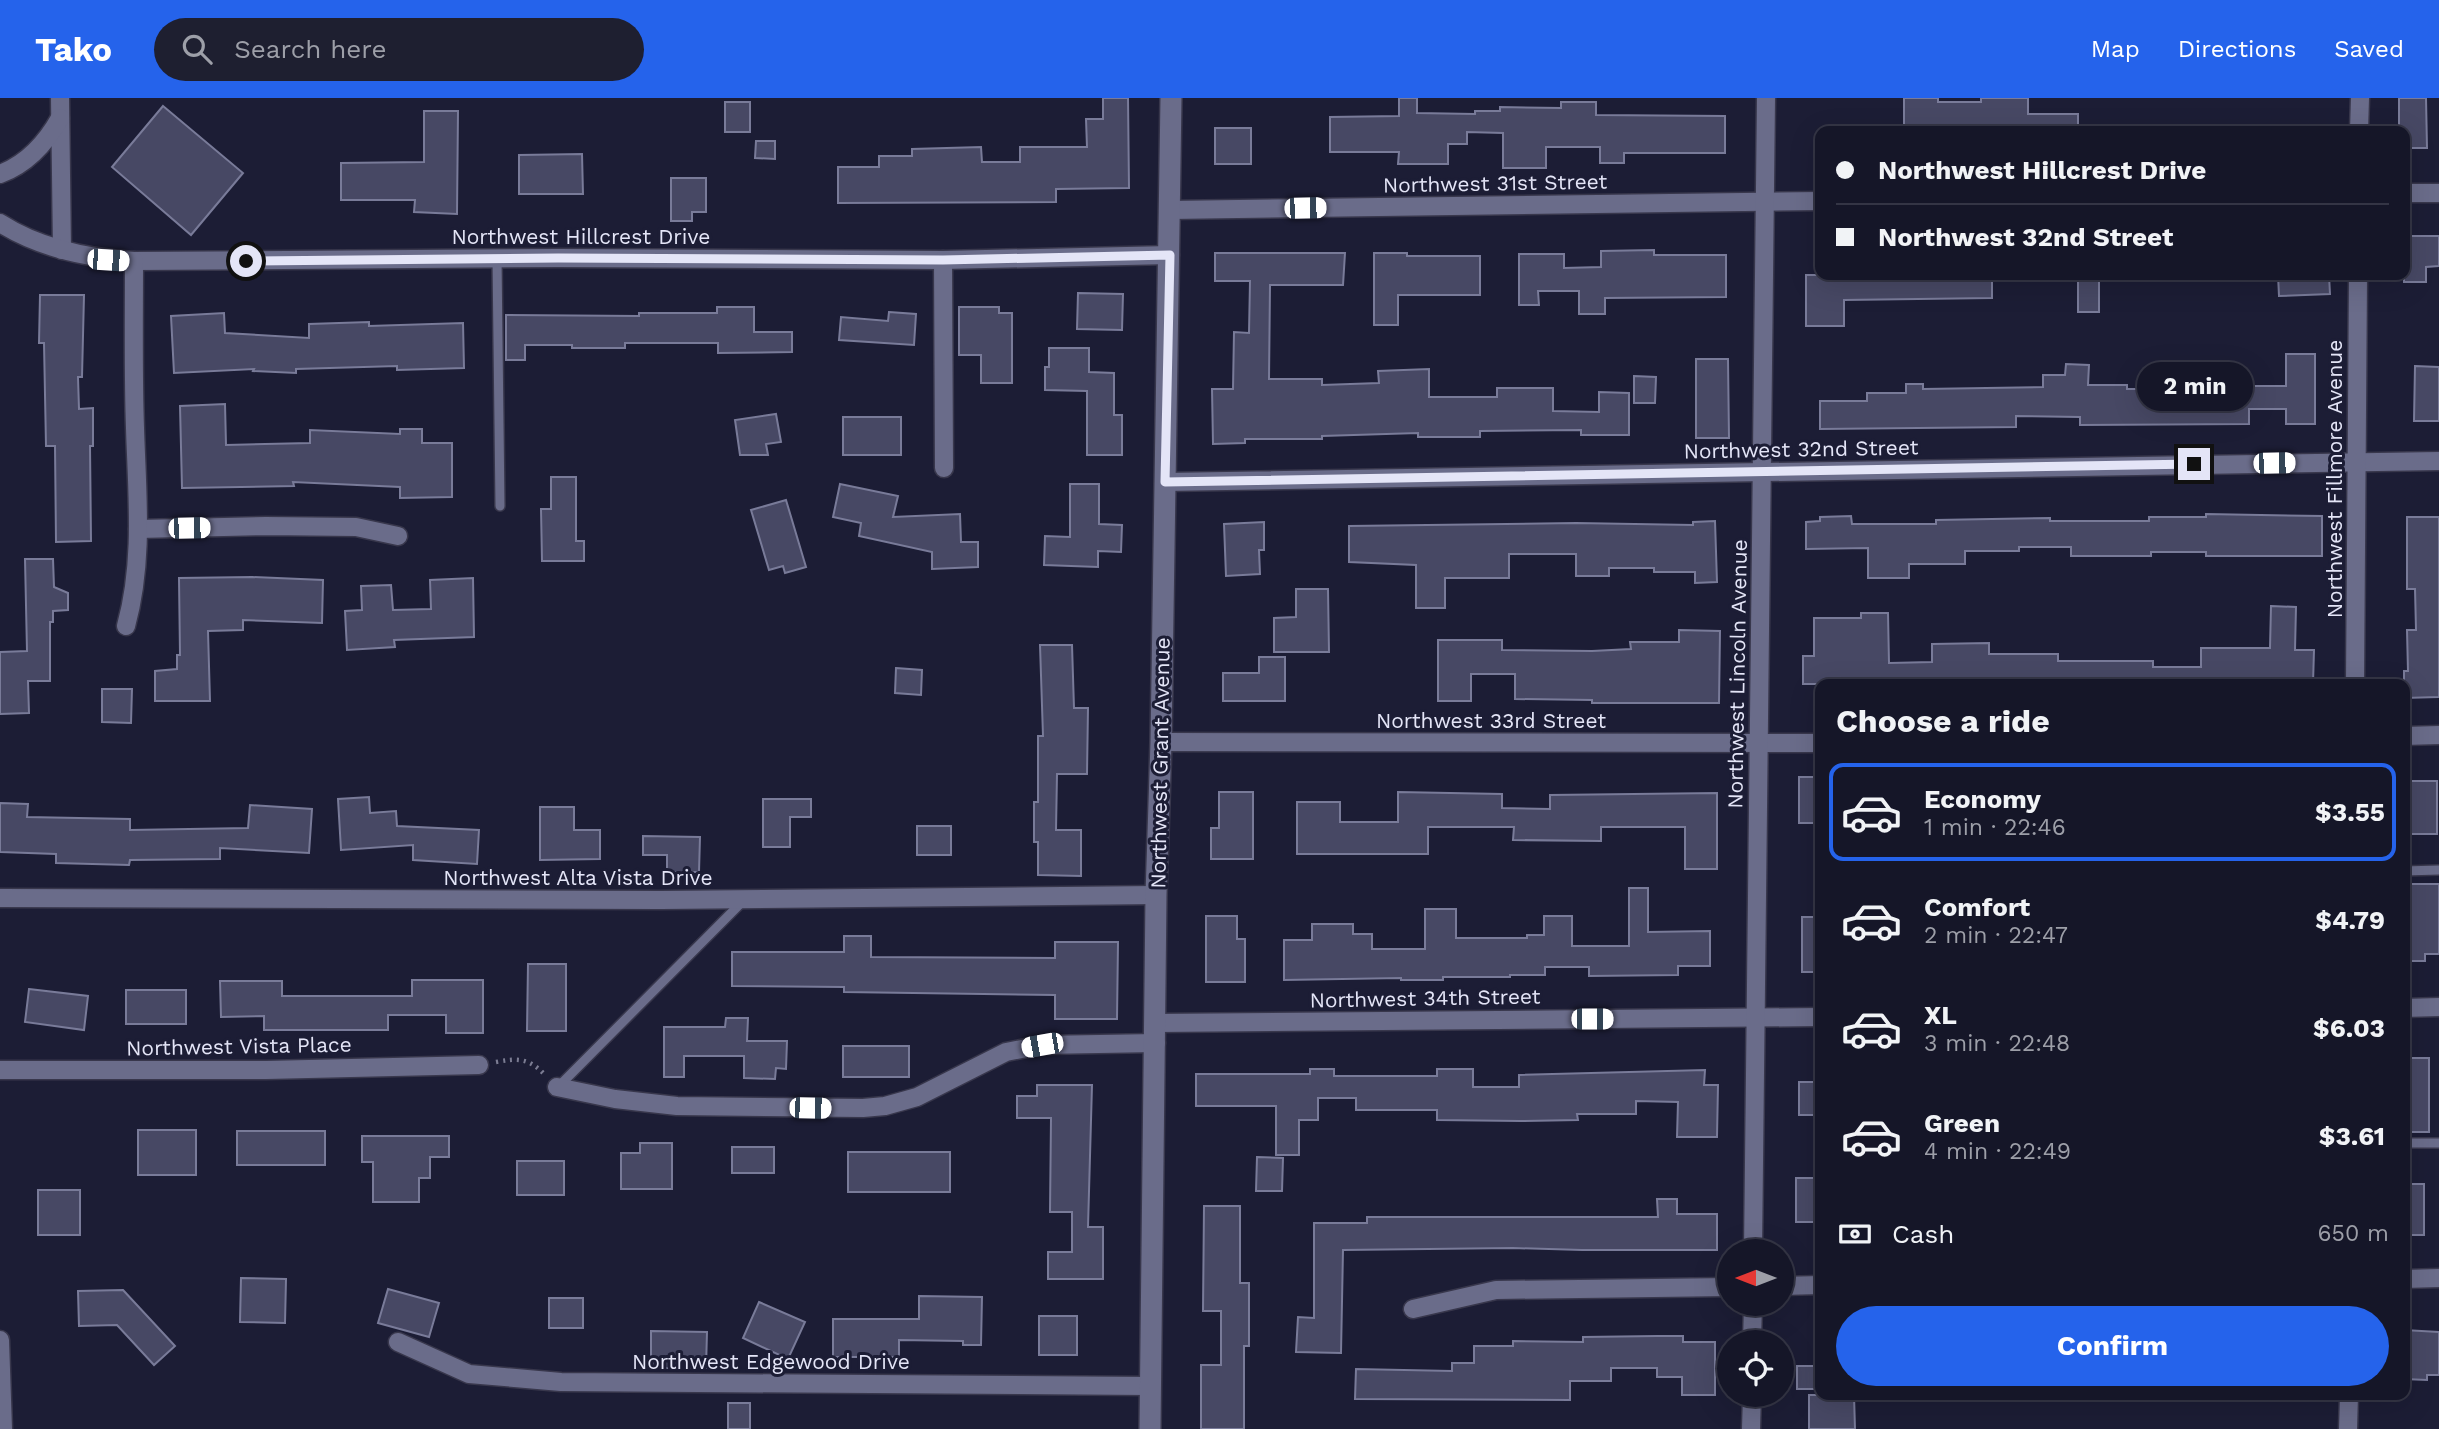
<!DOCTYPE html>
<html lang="en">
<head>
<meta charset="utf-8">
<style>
	body { margin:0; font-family:"Work Sans",sans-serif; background:#1e1f30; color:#f1f3f6; height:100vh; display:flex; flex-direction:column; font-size:26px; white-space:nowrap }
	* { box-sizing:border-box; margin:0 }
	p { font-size:23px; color:#9d9fa8 }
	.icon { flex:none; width:38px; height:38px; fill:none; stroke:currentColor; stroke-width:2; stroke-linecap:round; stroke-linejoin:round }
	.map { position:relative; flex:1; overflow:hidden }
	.drawer { position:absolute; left:1815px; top:581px; width:595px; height:721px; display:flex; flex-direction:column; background:#151628; border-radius:14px; box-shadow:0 7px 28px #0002,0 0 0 2px #343545 }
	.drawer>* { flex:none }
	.hud { position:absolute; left:1815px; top:28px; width:595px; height:154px; border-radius:14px; box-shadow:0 7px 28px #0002,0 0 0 2px #343545; display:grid; align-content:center; height:154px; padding:0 21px; background:#151628 }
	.needle { width:46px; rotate:270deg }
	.buttons { position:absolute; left:1717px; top:1141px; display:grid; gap:14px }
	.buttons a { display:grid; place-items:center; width:77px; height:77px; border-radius:50%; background:#151628; box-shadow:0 7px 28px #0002,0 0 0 2px #343545; font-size:35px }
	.end { position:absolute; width:32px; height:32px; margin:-16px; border:9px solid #e4e5f7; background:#111; box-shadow:0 0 0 4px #111 }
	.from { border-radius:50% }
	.bubble { position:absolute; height:49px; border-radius:24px; background:#151628; box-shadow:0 7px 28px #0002,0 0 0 2px #343545; font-size:23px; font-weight:700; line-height:49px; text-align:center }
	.car { position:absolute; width:21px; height:42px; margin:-21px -10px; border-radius:9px; box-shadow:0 0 5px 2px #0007; background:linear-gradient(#fff 24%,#345 0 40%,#fff 0 76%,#345 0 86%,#fff 0) }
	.hud b { display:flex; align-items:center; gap:24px; height:66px; font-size:26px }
	.hud b+b { border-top:2px solid #343545 }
	.hud i { width:18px; height:18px; background:#f1f3f6 }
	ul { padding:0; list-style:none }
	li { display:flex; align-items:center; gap:21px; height:98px; margin:0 14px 10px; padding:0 7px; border:4px solid transparent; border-radius:14px }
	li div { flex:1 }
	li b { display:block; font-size:26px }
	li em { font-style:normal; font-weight:700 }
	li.active { border-color:#2563eb }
	li>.icon { width:63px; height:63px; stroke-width:1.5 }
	h2 { padding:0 21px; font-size:32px; line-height:84px }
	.pay { display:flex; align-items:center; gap:18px; height:77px; padding:0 21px; font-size:26px }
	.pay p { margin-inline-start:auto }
	.primary-button { display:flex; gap:14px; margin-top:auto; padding:14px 21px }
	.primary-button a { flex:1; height:80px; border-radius:42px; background:#2563eb; color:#fff; font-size:28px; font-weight:700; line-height:80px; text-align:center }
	header { display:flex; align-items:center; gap:42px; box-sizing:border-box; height:98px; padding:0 35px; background:#2563eb; color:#fff }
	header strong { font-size:33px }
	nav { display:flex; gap:38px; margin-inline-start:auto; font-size:24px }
	.search { width:490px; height:63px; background:#1e1f30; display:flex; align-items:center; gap:18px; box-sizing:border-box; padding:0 24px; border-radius:38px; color:#9d9fa8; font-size:26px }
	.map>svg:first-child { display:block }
	.building { fill:#474864; stroke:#797b99; stroke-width:2 }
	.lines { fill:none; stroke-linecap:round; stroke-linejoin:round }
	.lane-casing { stroke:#38374c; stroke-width:12 }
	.street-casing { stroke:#38374c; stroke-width:21 }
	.secondary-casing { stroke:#38374c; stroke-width:24 }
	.path { stroke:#7b7c92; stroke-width:4.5; stroke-dasharray:2 5; stroke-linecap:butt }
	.lane { stroke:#6a6c8a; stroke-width:9 }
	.street { stroke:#6a6c8a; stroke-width:18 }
	.secondary { stroke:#6a6c8a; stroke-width:21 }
	.route { stroke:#e4e5f7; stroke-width:9 }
	.labels { text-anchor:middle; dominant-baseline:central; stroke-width:6; stroke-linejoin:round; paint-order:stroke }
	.street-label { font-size:21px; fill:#e4e5f7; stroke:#1c1d35 }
</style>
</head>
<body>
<header>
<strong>Tako</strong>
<div class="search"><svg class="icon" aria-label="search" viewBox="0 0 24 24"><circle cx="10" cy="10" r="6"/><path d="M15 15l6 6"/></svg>Search here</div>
<nav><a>Map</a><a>Directions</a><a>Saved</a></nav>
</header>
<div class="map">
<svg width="2439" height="1331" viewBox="0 0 2439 1331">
	<rect width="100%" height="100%" fill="#1c1d35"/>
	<g class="building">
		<polygon points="1103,0 1128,0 1129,90 1056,91 1056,104 838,105 838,69 879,69 879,58 912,58 912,51 981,49 982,64 1020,64 1020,49 1087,49 1086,21 1103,21"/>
		<polygon points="1399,0 1417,0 1417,15 1475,16 1475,13 1500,13 1500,9 1561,10 1561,4 1596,4 1596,17 1725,18 1725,55 1624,55 1624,65 1600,65 1600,49 1546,49 1546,70 1503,70 1503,35 1467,34 1467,46 1448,46 1448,66 1398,66 1399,54 1330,54 1330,19 1399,18"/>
		<polygon points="1904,0 1938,0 1938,4 1981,4 1981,0 2028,0 2028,16 2078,16 2078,33 1904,33"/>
		<polygon points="2399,0 2426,0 2427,50 2404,50 2404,33 2399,33"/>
		<rect x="725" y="4" width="25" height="30"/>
		<polygon points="163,8 243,75 191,137 112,69"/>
		<polygon points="424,13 458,13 457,116 414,114 415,102 341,102 341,65 424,64"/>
		<rect x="1215" y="30" width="36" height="36"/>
		<polygon points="756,43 775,43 775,61 755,60"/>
		<polygon points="582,56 583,96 519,96 519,57"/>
		<polygon points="671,80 706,80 706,114 692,114 692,123 671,123"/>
		<polygon points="2404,138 2439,138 2439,168 2426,169 2426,184 2404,184"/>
		<polygon points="1654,152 1654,157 1726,157 1726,199 1605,200 1605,216 1579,216 1579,193 1538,193 1539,207 1519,207 1519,156 1564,156 1564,170 1601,169 1601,153"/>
		<polygon points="1215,155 1345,155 1343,187 1270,187 1269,281 1322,281 1322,287 1379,285 1378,273 1429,271 1429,299 1497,299 1497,290 1553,290 1553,313 1599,314 1599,294 1629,295 1629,337 1581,337 1581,332 1480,333 1480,339 1418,339 1418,335 1322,338 1322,341 1245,341 1245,345 1213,346 1212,291 1233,291 1234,234 1249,235 1250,183 1215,183"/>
		<polygon points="1374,155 1407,155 1407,158 1480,158 1480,197 1398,197 1398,227 1374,227"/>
		<polygon points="1806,177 1992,177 1992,200 1844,202 1844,228 1806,228"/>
		<rect x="2078" y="177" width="21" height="37"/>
		<polygon points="2278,177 2329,177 2330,196 2279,198"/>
		<polygon points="1078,195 1123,196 1122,232 1077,231"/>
		<polygon points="40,197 84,197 82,279 78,279 79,311 93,310 93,348 90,348 91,443 56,444 55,348 46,348 44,245 39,245"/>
		<polygon points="717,209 754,209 754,234 792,234 792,254 718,255 718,245 625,245 625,250 572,250 572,247 525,247 525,262 506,262 506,217 639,218 639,215 717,215"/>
		<polygon points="959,209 999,209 999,215 1012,215 1012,285 981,285 981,257 959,257"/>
		<polygon points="889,214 916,216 914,247 839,242 841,219 888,223"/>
		<polygon points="224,215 225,235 309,240 309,226 369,224 369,228 463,225 464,270 397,272 397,268 296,271 296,275 253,273 254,271 174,275 171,218"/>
		<polygon points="1049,250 1089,250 1089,274 1114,275 1114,317 1122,317 1122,357 1087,357 1087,293 1045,292 1045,269 1049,269"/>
		<polygon points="2286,256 2315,256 2315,326 2286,326 2286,311 2249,311 2249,326 2080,327 2080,319 2016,318 2016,329 1820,331 1820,303 1867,303 1867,295 1906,295 1906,286 1923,286 1923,291 2043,289 2043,277 2065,277 2066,266 2089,267 2088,287 2127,287 2127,291 2166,291 2166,279 2196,279 2196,288 2286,288"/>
		<polygon points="1696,261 1728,261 1729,340 1696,340"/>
		<polygon points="2415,268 2439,269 2439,323 2414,323"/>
		<polygon points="1634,278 1656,279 1655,305 1634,305"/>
		<polygon points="225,306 226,347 310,345 310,332 400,336 400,331 422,331 422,345 452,345 452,399 400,400 400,389 293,384 294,388 182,390 180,308"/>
		<polygon points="776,316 781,344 766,346 768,357 740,357 735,322"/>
		<rect x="843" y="319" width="58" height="38"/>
		<polygon points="551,379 576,379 576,443 584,443 584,463 542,463 541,411 551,411"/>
		<polygon points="840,386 898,398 893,419 960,416 961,444 978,444 978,469 932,471 932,454 859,438 861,425 833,419"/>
		<polygon points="1070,386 1099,386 1099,426 1122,427 1121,454 1098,453 1098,469 1044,467 1045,438 1070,439"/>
		<polygon points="786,402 806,469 785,475 783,468 769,472 751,412"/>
		<polygon points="2206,416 2322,418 2322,458 2206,458 2206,454 2151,454 2151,458 2071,458 2071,449 2019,449 2019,453 1965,453 1965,466 1909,466 1909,480 1868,480 1868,450 1806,451 1806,424 1820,423 1820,419 1851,418 1852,426 1936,426 1936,422 2050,420 2050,423 2149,423 2149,419 2206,419"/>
		<polygon points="2407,419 2439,419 2439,599 2404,600 2404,573 2408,573 2407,532 2416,532 2415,491 2407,491"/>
		<polygon points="1715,423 1717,484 1695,485 1695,474 1654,474 1654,470 1609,470 1609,478 1576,478 1576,456 1509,456 1509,480 1445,480 1445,510 1416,510 1416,467 1349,464 1349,428 1576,425 1693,427 1693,424"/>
		<polygon points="1264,424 1264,452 1259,452 1260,476 1226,478 1224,426"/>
		<polygon points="25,461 53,461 54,489 68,495 68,512 53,513 53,524 50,524 50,583 28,583 29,615 0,616 0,554 27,553"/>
		<polygon points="252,479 323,482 322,525 243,522 243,532 208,533 210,603 155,603 155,573 177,571 177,557 180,557 179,480"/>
		<polygon points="473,480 474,539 394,542 395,549 347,552 345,513 362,512 361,488 391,487 393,512 431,511 430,482"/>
		<polygon points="1296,491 1328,491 1329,554 1274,554 1274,520 1296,519"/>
		<polygon points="2271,508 2296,509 2295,552 2314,552 2313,586 1803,586 1803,558 1814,558 1814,520 1861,520 1861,515 1888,515 1889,565 1932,564 1932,546 1989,545 1989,556 2058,556 2058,563 2153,563 2153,569 2201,569 2201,550 2270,550"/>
		<polygon points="1679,532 1720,533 1719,605 1592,605 1592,602 1515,601 1515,576 1471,576 1471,603 1438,603 1438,542 1502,542 1502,552 1592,553 1631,551 1630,544 1679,544"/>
		<polygon points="1040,547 1072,547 1074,610 1088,610 1087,676 1057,676 1056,732 1081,732 1081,778 1038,777 1038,744 1034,744 1034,704 1038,704 1038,638 1043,638"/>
		<polygon points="1259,559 1285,559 1285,603 1223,603 1223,575 1259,575"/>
		<polygon points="896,570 922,572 921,597 895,595"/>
		<polygon points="102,591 132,591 131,625 102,624"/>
		<rect x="1799" y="679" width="21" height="46"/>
		<rect x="2404" y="683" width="33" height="53"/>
		<polygon points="1219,694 1253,694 1253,761 1211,761 1211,730 1219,730"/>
		<polygon points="1398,694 1502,696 1502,710 1550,711 1550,697 1717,695 1717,771 1685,771 1685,729 1601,729 1601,743 1513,742 1514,729 1428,729 1428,756 1297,756 1297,704 1340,704 1340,724 1398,724"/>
		<polygon points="369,699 370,715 396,713 397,728 479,732 477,766 413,762 413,747 341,752 338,701"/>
		<polygon points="763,701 811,701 811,719 790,719 790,749 763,749"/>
		<polygon points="0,705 28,706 27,719 130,721 130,732 248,730 250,707 312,711 309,755 220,750 220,761 130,762 129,767 56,765 56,756 0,754"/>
		<polygon points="540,709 574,709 574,732 600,732 600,761 540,762"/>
		<rect x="917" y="728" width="34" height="29"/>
		<polygon points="643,738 700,739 699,774 667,774 667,757 643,757"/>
		<polygon points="2404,786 2439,786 2439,856 2425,856 2425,863 2404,863"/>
		<polygon points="1629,790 1648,790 1648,834 1710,833 1710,868 1678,868 1678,877 1589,878 1589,869 1545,869 1545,877 1510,877 1510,879 1443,879 1443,882 1401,882 1401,880 1284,882 1284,842 1312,842 1312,826 1353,826 1353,836 1372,836 1372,851 1425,851 1425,811 1456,811 1456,840 1527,840 1527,837 1544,837 1544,818 1572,818 1572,848 1629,848"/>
		<polygon points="1206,818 1237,818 1237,841 1245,841 1245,884 1206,884"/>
		<rect x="1802" y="819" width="18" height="55"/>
		<polygon points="844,838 871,838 871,859 1055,860 1055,844 1118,844 1117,921 1055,921 1055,897 844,894 844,889 732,888 732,854 844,854"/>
		<polygon points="528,866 566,866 566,933 527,933"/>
		<polygon points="412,882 483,882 483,935 446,935 446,917 388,917 388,932 264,932 264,918 221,919 220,883 282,883 282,898 412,898"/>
		<polygon points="29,891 88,898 84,932 25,924"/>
		<rect x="126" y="892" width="60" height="34"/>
		<polygon points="726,920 748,920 747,943 787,943 786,971 776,970 775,981 744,980 744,958 684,958 684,979 664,979 664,929 725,929"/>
		<rect x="843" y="948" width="66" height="31"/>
		<rect x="2404" y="960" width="25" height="74"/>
		<polygon points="1310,971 1334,971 1334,978 1437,978 1437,971 1473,971 1473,989 1519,989 1519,977 1705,972 1704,987 1718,987 1717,1039 1677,1039 1678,1004 1636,1003 1636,1016 1577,1016 1578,1022 1520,1023 1437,1022 1437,1012 1356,1012 1356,1000 1318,1000 1318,1022 1299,1022 1299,1057 1276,1057 1276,1008 1196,1008 1196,976 1310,976"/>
		<rect x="1799" y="984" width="21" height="33"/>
		<polygon points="1037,987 1092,987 1088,1129 1103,1129 1103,1181 1048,1181 1048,1154 1072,1154 1072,1114 1050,1114 1051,1020 1017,1020 1017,998 1037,998"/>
		<rect x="138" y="1032" width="58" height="45"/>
		<rect x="237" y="1033" width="88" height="34"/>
		<polygon points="362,1038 449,1038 449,1059 430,1059 430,1080 419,1080 419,1104 373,1104 373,1064 362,1064"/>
		<polygon points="640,1045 672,1045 672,1091 621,1091 621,1055 640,1055"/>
		<rect x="732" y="1049" width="42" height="26"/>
		<rect x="848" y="1054" width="102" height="40"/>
		<polygon points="1257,1059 1283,1060 1282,1093 1256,1093"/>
		<rect x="517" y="1063" width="47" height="34"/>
		<rect x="1796" y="1080" width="24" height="44"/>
		<rect x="2404" y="1086" width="20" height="51"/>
		<rect x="38" y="1092" width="42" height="45"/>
		<polygon points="1657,1101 1677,1101 1677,1116 1717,1116 1717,1152 1582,1152 1513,1150 1343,1152 1341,1255 1296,1254 1298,1219 1314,1220 1314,1125 1367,1125 1367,1119 1658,1119"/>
		<polygon points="1204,1108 1240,1108 1240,1185 1249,1185 1249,1248 1244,1248 1244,1331 1201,1331 1201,1267 1221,1267 1221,1213 1203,1213"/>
		<polygon points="241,1180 286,1181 285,1225 240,1224"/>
		<polygon points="388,1191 439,1205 429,1239 378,1225"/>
		<polygon points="123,1192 175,1248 154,1267 117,1227 79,1228 78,1193"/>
		<polygon points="919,1198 982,1199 981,1247 963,1247 963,1243 899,1242 899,1259 833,1259 833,1221 919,1221"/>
		<rect x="549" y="1200" width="34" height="30"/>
		<polygon points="759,1204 805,1224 788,1261 743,1240"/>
		<rect x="1039" y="1218" width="38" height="39"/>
		<polygon points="2404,1232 2439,1234 2439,1277 2427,1277 2427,1282 2404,1281"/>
		<polygon points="651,1233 707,1234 706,1270 651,1270"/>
		<polygon points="1657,1238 1683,1238 1683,1244 1715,1244 1715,1297 1682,1297 1682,1279 1657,1279 1657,1270 1611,1270 1611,1283 1570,1283 1570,1302 1355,1301 1356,1271 1452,1273 1452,1265 1474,1265 1474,1248 1513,1248 1513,1243 1583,1244 1583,1239"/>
		<rect x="1797" y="1268" width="23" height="23"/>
		<polygon points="1809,1297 1854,1297 1855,1331 1809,1331"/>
		<rect x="728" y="1305" width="22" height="26"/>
	</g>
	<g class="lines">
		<g class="lane-casing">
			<g id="lane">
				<polyline points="497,161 500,408"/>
				<polyline points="2404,773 2439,772"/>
				<polyline points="559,988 744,802"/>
				<polyline points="2404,1045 2439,1045"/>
			</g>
		</g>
		<g class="street-casing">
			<g id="street">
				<polyline points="60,0 62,152"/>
				<polyline points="2359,33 2360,0"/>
				<path d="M0,76C27,66 46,45 60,20"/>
				<polyline points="2404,95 2439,95"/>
				<polyline points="1170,112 1820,103"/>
				<path d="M0,125C39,150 87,160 134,163L558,160L943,162L1170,157"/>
				<polyline points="943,162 944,370"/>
				<polyline points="1165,384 2439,363"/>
				<polyline points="138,431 266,428 356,429 398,438"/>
				<path d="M126,528C144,463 137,396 135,330C133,275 134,219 134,163"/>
				<polyline points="2355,586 2358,177"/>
				<polyline points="2404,638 2439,637"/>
				<polyline points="1161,644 1820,645"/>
				<polyline points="0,800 661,802 1156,797"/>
				<polyline points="2404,910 2439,909"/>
				<polyline points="1156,925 1820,919"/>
				<polyline points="0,972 266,972 479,967"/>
				<polyline points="557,989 615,1001 677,1008 863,1010 885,1008 917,999 1006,954 1042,947 1156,945"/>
				<polyline points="1753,1153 1766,0"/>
				<polyline points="2404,1181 2439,1180"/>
				<polyline points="1782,1188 1820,1187"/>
				<polyline points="1413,1211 1496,1192 1729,1189"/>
				<polyline points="0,1242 3,1331"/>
				<polyline points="398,1244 469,1276 561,1284 1150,1288"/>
				<polyline points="1752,1244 1753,1206"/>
				<polyline points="1751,1331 1752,1297"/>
				<polyline points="2348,1331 2349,1297"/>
			</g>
		</g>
		<g class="secondary-casing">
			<polyline id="secondary" points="1150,1331 1156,797 1161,644 1171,0"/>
		</g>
		<path class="path" d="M496,964C517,960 529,960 544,976"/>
		<use href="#lane" class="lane"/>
		<use href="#street" class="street"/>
		<use href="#secondary" class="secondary"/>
	</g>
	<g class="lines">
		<polyline class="route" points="246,163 558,160 943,162 1170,157 1165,384 2194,366"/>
	</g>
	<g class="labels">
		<g class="street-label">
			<text transform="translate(1495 85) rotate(-1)">Northwest 31st Street</text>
			<text x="581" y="138">Northwest Hillcrest Drive</text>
			<text transform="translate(1801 351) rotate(-1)">Northwest 32nd Street</text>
			<text transform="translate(2334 381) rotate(-90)">Northwest Fillmore Avenue</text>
			<text transform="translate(1737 576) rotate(-89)">Northwest Lincoln Avenue</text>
			<text x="1491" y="622">Northwest 33rd Street</text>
			<text transform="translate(1160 665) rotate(-89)">Northwest Grant Avenue</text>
			<text x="578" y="779">Northwest Alta Vista Drive</text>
			<text transform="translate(1425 900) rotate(-1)">Northwest 34th Street</text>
			<text transform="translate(239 948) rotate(-1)">Northwest Vista Place</text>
			<text x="771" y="1263">Northwest Edgewood Drive</text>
		</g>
	</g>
</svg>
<div class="buttons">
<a><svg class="needle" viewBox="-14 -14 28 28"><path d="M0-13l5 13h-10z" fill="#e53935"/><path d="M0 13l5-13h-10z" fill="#9d9fa8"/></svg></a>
<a><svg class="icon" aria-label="locate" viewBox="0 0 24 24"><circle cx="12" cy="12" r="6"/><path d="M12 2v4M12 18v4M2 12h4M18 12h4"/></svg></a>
</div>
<i class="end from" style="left:246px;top:163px"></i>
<i class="end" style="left:2194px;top:366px"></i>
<div class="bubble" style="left:2137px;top:264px;width:116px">2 min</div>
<i class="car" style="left:1305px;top:110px;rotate:89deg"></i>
<i class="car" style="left:108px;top:162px;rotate:94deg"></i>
<i class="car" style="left:2274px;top:365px;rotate:89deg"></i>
<i class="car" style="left:189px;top:430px;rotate:89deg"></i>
<i class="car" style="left:1592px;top:921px;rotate:90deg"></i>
<i class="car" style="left:1042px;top:947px;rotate:260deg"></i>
<i class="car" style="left:810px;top:1010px;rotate:91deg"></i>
<div class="hud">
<b><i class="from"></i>Northwest Hillcrest Drive</b>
<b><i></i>Northwest 32nd Street</b>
</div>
<section class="drawer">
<h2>Choose a ride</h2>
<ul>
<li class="active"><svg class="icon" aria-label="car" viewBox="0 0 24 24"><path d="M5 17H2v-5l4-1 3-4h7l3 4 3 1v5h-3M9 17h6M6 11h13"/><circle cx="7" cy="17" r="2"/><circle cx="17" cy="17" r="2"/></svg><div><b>Economy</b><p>1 min · 22:46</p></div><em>$3.55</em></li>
<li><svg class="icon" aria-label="car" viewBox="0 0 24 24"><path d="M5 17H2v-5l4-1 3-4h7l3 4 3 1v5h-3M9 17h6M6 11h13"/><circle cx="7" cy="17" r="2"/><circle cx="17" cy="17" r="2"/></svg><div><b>Comfort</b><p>2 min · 22:47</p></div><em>$4.79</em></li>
<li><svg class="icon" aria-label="car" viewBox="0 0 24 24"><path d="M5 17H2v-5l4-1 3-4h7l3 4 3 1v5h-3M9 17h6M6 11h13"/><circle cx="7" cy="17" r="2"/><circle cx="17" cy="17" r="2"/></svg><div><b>XL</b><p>3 min · 22:48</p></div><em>$6.03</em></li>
<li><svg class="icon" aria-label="car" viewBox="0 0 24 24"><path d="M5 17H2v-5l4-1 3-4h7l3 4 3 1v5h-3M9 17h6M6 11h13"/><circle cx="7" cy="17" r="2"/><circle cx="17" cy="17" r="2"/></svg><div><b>Green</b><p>4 min · 22:49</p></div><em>$3.61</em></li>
</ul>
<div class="pay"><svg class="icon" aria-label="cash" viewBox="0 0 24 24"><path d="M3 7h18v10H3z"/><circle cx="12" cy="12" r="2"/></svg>Cash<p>650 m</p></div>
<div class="primary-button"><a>Confirm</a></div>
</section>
</div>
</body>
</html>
